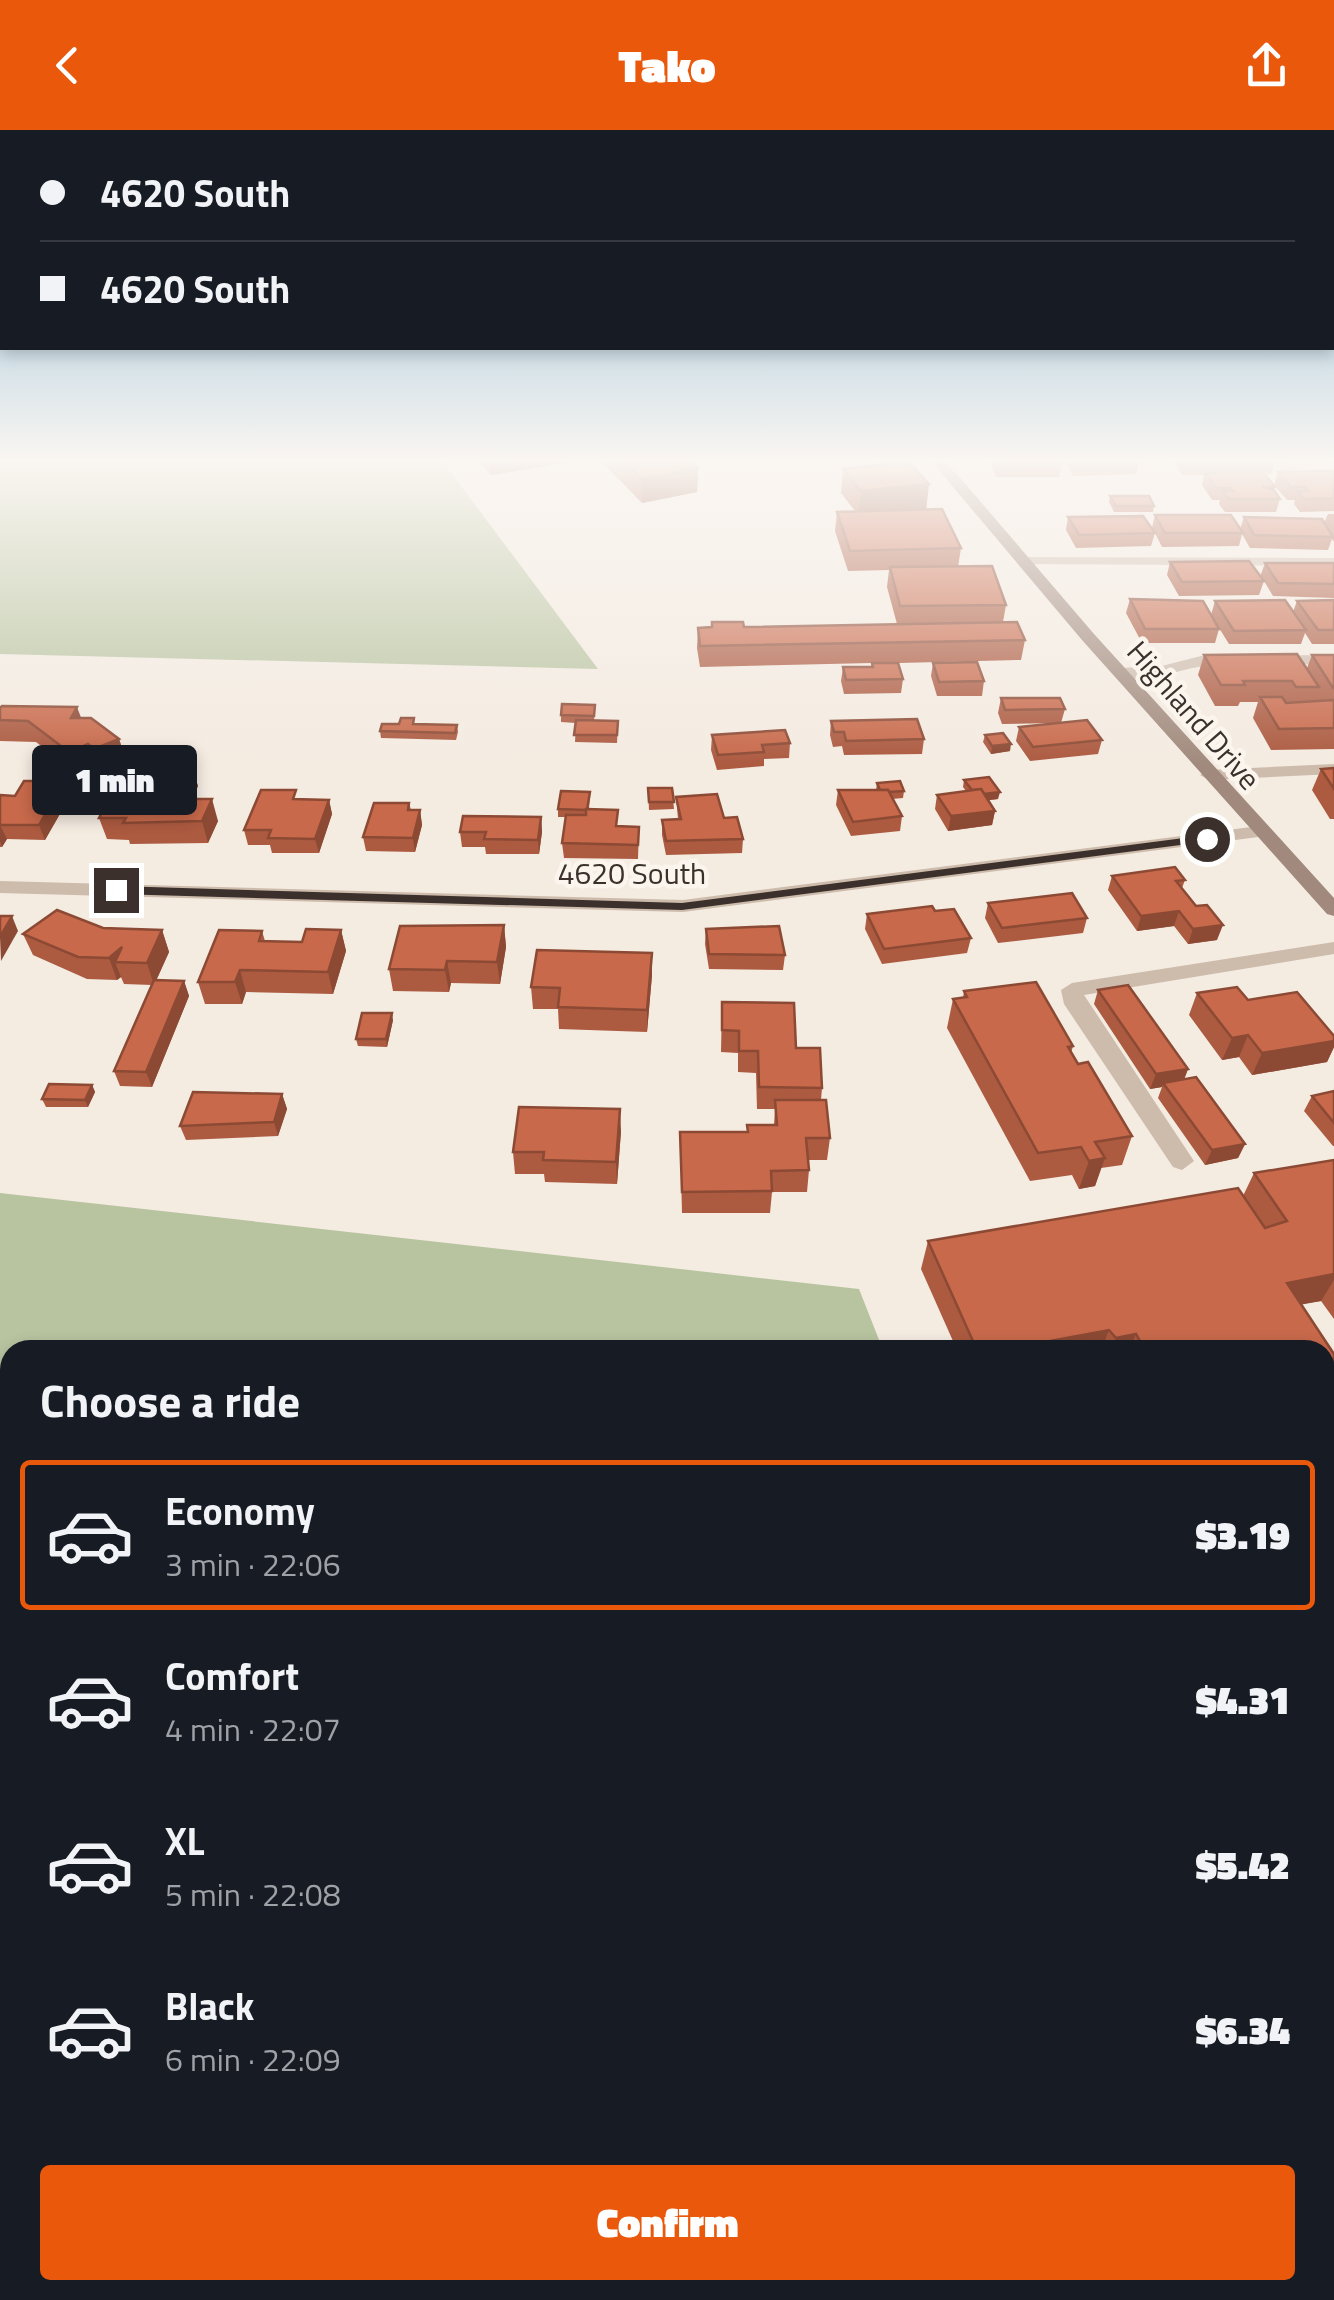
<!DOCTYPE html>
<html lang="en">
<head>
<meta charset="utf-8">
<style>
	body { margin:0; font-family:"Titillium Web",sans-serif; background:#242831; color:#f1f3f6; height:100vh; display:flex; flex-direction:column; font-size:38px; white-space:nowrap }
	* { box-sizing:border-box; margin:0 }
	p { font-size:32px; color:#9ea1a6 }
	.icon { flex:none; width:55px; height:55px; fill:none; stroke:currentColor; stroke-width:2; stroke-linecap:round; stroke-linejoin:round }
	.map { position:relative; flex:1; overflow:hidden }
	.details { position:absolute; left:0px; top:1210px; width:1335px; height:960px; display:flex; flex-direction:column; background:#171b24; border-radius:30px 30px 0 0; box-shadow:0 5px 15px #0003 }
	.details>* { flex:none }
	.guide { position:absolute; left:0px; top:0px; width:1335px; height:220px; box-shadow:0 5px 15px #0003; display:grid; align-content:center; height:220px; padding:0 40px; background:#171b24 }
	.end { position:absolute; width:45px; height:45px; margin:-22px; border:12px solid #3b302b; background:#fff; box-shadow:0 0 0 5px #fff }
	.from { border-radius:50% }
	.bubble { position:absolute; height:70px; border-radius:10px; background:#171b24; box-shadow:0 5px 15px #0003; font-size:32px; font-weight:800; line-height:70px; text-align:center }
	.guide b { display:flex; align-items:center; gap:35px; height:95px; font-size:38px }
	.guide b+b { border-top:2px solid #363941 }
	.guide i { width:25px; height:25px; background:#f1f3f6 }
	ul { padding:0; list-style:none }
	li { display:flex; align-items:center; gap:30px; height:150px; margin:0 20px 15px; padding:0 20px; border:5px solid transparent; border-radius:10px }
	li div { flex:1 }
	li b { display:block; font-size:38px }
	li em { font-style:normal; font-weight:800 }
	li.current { border-color:#ea580c }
	li>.icon { width:90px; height:90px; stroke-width:1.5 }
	h2 { padding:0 40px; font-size:45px; line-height:120px }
	.action { display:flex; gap:20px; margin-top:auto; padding:20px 40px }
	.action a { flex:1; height:115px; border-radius:10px; background:#ea580c; color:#fff; font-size:40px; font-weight:800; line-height:115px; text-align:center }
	header { display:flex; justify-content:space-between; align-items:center; height:130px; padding:0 40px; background:#ea580c; color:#fff; font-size:45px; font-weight:800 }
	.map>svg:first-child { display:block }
	.green { fill:#b8c4a0 }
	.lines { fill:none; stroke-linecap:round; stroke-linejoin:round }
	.street { fill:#cdbbac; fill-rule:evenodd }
	.secondary { fill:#a18a7d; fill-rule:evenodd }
	.wall { fill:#ac5a40 }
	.shaded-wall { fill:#8c4a34 }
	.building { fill:#c8694b; stroke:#8c4a34; stroke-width:2.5 }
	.route { fill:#3b302b }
	.labels { text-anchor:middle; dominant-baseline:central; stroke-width:9; stroke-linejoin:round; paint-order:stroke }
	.far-street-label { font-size:30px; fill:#3b302b; stroke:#fbf5ee }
</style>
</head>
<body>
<header><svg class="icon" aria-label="back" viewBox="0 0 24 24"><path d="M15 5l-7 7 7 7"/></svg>Tako<svg class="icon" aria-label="share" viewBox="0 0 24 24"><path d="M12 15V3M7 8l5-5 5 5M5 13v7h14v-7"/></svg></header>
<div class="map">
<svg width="1334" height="2170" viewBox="0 0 1334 2170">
	<rect width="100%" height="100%" fill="#f4ebe1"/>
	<g class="green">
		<polygon points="0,332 443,332 598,539 0,524"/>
		<polygon points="0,1063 859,1159 883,1220 10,1220 10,2160 773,2160 773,2170 0,2170"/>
	</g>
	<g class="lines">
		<g class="street">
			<polygon points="1270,332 1286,332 1297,339 1285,342"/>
			<polygon points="1018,427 1334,428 1334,436 1023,434 1016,430"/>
			<path d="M1334,525V535C1290,535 1240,529 1198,537C1174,541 1134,558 1113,543L1121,538L1162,536L1201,526Z"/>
			<polygon points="1334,634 1334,644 1209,650 1200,645 1209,640"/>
			<polygon points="1259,696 1268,702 1266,706 683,782 0,763 0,751 683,770"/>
			<polygon points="1334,812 1334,824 1084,865 1194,1031 1182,1040 1173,1037 1064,874 1061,860 1072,853"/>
		</g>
		<polygon class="secondary" points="932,332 945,332 962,350 1094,504 1334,768 1334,786 1327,784 1082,510"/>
	</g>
	<g class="wall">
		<polygon points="480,332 571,332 491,345"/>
		<polygon points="602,332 691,332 698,338 697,362 642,373"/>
		<polygon points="990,332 1061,332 1062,334 1059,347 996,347"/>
		<polygon points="1066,332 1139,332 1136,344 1073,346"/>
		<polygon points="1174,332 1275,332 1271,344 1265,344 1275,357 1274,361 1280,369 1276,382 1225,382 1219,374 1220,370 1212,370 1202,355 1204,345 1182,345"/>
		<polygon points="843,339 929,354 926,379 914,380 961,418 958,437 1006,475 1003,492 1025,510 1021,530 899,533 903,549 901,563 844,564 841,551 843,537 871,537 872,533 700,537 697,518 698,498 897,494 887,457 889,440 848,441 835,401 837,382 855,381 841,363"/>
		<polygon points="1334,341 1334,381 1300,382 1294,374 1295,370 1287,370 1274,355 1278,342"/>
		<polygon points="1110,366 1154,376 1153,382 1114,382 1109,372"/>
		<polygon points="1328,384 1334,384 1334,412 1332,409 1328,420 1250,418 1242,404 1239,416 1162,417 1155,403 1151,416 1076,418 1066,400 1068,387 1152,398 1155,385 1240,399 1244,387 1324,393"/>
		<polygon points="1170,432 1260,447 1265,433 1334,433 1334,468 1273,466 1264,451 1259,465 1179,466 1167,445"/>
		<polygon points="1130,469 1219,499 1215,513 1142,513 1126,483"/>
		<polygon points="1334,470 1334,514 1312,514 1305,503 1301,514 1229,514 1211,485 1215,471 1293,482 1297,471"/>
		<polygon points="1204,525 1307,538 1312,525 1334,525 1334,619 1271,620 1253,588 1258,572 1240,572 1238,576 1215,576 1198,545"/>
		<polygon points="933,533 984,551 982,566 937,566 931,546"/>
		<polygon points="1001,568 1065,579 1061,593 1102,610 1098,624 1030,631 1016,611 1019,597 1056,593 1002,594 998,583"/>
		<polygon points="595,575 594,591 618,591 617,613 575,612 576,593 561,592 561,585"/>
		<polygon points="0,578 81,588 119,609 126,630 101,640 95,635 77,643 36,612 0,611"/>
		<polygon points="831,591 924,609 922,624 844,625 842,616 833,617 830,605"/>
		<polygon points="415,594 457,595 458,602 456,610 381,608 380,601"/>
		<polygon points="712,605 790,613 789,628 764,629 764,636 717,640 711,620"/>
		<polygon points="985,605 1010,621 991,624 983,612"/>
		<polygon points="191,635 198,656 192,669 218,691 208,713 130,714 129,710 107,709 99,688"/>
		<polygon points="1334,638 1334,689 1330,689 1312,660 1321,639"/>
		<polygon points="964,650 998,669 989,670 995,681 992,695 948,701 935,679 937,665 966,661 963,657"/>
		<polygon points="48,651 53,665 52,667 61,682 45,710 7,709 2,717 0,717 0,665 15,666"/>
		<polygon points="877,653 904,661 903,668 892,669 902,686 900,701 851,706 836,675 838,660 876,660"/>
		<polygon points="648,658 672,658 674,679 649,680"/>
		<polygon points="590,662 589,679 618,696 639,697 638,729 564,728 562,713 566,687 558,687 558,679"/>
		<polygon points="676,667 724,688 743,709 742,723 666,725 662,705 662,690 678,689"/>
		<polygon points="298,669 329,670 332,684 319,723 272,723 270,715 248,715 244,700"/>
		<polygon points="409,673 411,680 420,680 422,695 415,722 366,721 363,707"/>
		<polygon points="541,687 542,702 539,724 486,724 485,717 462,717 460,702"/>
		<polygon points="1112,746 1185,750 1182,758 1196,776 1217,810 1188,814 1174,796 1137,801 1108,760"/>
		<polygon points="988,773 1087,788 1083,803 998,813 985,788"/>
		<polygon points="935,781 971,808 967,823 882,834 865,799 867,784"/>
		<polygon points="504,795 506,817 500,854 451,853 449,862 393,861 389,839"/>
		<polygon points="103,798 162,800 169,822 156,851 184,851 189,866 152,957 120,956 114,941 152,855 124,854 121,847 117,850 87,849 33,825 23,804"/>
		<polygon points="706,799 785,825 783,840 709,839 705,814"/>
		<polygon points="341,800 346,821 333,864 246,862 242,874 205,874 198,852 262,801 265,811 302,812"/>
		<polygon points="652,845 647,902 559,899 558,879 533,879 531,857"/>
		<polygon points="1098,860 1188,939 1184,950 1245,1014 1238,1028 1205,1035 1158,968 1162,957 1150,959 1094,874"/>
		<polygon points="964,861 1073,916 1071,923 1078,934 1132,1006 1122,1035 1101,1038 1095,1056 1079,1059 1072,1045 1030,1051 947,898 953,869 963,868"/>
		<polygon points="1197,863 1248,870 1334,906 1334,917 1327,932 1252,945 1239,927 1222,930 1189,885"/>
		<polygon points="722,872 796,918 822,958 821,970 830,1008 827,1030 808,1030 809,1040 807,1062 772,1062 770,1083 682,1083 680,1002 747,1002 774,995 775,979 757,979 756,943 738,942 738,923 721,922"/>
		<polygon points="393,890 387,917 358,916 356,909"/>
		<polygon points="92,955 95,962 88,977 46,977 42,969"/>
		<polygon points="1334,961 1334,1016 1333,1016 1304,981 1312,966"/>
		<polygon points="282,964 287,979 278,1006 186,1010 180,996"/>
		<polygon points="621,1001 617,1054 545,1052 544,1044 515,1044 513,1022"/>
		<polygon points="1334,1030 1334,1189 1321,1171 1301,1174 1334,1224 1334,1299 1325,1301 1325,1220 957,1220 921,1139 928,1111 1243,1066 1254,1043"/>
	</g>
	<g class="shaded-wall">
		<polygon points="490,332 571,332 491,345"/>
		<polygon points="698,338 697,362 642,373 642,349"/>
		<polygon points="929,354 926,379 858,386 861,361"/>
		<polygon points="77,577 85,598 71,588"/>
		<polygon points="119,609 126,630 101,640 94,619"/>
		<polygon points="88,614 95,635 77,643 69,622"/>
		<polygon points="1011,614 1010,621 991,624 992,616"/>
		<polygon points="191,635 198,656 182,690 175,669"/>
		<polygon points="48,651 53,665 44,681 38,667"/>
		<polygon points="1000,662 998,669 973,672 975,665"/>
		<polygon points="55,667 61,682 45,710 39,695"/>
		<polygon points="212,669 218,691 208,713 202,691"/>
		<polygon points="329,670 332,684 319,723 315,709"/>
		<polygon points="420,680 422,695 415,722 413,708"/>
		<polygon points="995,681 992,695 948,701 951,686"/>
		<polygon points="541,687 542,702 539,724 538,710"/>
		<polygon points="0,695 7,709 2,717 0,711"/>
		<polygon points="1179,781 1174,796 1137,801 1141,786"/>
		<polygon points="12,786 18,801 1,831 0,807"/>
		<polygon points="504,795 506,817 500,854 497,832"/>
		<polygon points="1223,795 1217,810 1188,814 1193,799"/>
		<polygon points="162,800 169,822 154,855 147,833"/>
		<polygon points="341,800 346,821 333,864 328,842"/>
		<polygon points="122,817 115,832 121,847 117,850 109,828"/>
		<polygon points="652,823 652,845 647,902 647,880"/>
		<polygon points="447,831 451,853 449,862 445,840"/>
		<polygon points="240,840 246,862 242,874 235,852"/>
		<polygon points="184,851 189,866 152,957 146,942"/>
		<polygon points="392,883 393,890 387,917 386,909"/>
		<polygon points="1248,905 1239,927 1222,930 1232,908"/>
		<polygon points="1334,911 1334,917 1327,932 1252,945 1262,923"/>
		<polygon points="1188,939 1182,954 1163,953 1162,957 1150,959 1156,944"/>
		<polygon points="92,955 95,962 88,977 85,970"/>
		<polygon points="282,964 287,979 278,1006 274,992"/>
		<polygon points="620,979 621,1001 617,1054 616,1032"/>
		<polygon points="1245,1014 1238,1028 1205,1035 1212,1020"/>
		<polygon points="1105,1028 1095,1056 1079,1059 1089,1031"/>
		<polygon points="1334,1144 1334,1150 1321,1171 1272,1180 1287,1153"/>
		<polygon points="1109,1200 1101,1220 1002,1220"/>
		<polygon points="1136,1204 1129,1220 1111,1220 1116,1208"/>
		<polygon points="1334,1277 1334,1299 1325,1301 1325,1278"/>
	</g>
	<g class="building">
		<polygon points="625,332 691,332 698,338 642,349"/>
		<polygon points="997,332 1061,332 1062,334 998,334"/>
		<polygon points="895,333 910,334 929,354 861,361 843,339"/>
		<polygon points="1334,341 1334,368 1304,369 1298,361 1308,361 1305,357 1291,357 1278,342"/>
		<polygon points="1263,342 1275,357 1262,357 1274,360 1280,369 1229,369 1223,361 1233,361 1230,358 1216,358 1205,343"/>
		<polygon points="1110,366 1149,366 1154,376 1116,376"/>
		<polygon points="942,379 961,418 850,421 837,382"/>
		<polygon points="1155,385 1231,385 1243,403 1165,403"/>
		<polygon points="1143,386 1155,403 1079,405 1068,387"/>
		<polygon points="1244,387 1322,389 1333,407 1254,405"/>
		<polygon points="1249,431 1264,451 1182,452 1170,432"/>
		<polygon points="1265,433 1334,433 1334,454 1278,453"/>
		<polygon points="992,436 1006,475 900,476 890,437"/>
		<polygon points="1130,469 1203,471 1219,499 1145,499"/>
		<polygon points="1285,470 1306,500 1234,501 1215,471"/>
		<polygon points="1334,470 1334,500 1318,500 1297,471"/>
		<polygon points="712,492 743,492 744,497 1017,492 1025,510 700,516 698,498 712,497"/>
		<polygon points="1297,524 1319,557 1296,557 1292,551 1243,551 1245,555 1221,555 1204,525"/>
		<polygon points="1312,525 1334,525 1334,558 1333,558"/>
		<polygon points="977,532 984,551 939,552 933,533"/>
		<polygon points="872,533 898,533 903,549 846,550 843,537 873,537"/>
		<polygon points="1260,567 1282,567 1286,573 1334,570 1334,598 1279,599"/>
		<polygon points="1001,568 1060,568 1065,579 1005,580"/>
		<polygon points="562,574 595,575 594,586 561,585"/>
		<polygon points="2,576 77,577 71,588 91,588 119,609 94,619 88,614 69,622 28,591 0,590 0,578"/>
		<polygon points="401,588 414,588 413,594 457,595 455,603 380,601 382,594 399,594"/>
		<polygon points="917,589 924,609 846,611 844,602 834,602 831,591"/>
		<polygon points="576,590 618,591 617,605 574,605"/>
		<polygon points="1087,590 1102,610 1033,617 1019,597"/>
		<polygon points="785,600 790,613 762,615 764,622 718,625 712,605"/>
		<polygon points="1003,603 1011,614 992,616 985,605"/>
		<polygon points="148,634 191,635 175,669 212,669 202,691 123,693 126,688 99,688 109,669 130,670"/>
		<polygon points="1334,638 1334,659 1321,639"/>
		<polygon points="989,647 1000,662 984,664 981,659 972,660 964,650"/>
		<polygon points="24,651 48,651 38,667 55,667 39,695 0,695 0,665 15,666"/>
		<polygon points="900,651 904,661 889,662 888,660 880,660 877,653"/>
		<polygon points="648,658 672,658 674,672 649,672"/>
		<polygon points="981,659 995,681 951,686 937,665"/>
		<polygon points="261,660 296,660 293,669 329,670 315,709 268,708 271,700 244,700"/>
		<polygon points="838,660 888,660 902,686 853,692"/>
		<polygon points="561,661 590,662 587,680 558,679"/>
		<polygon points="717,664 724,688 737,687 743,709 666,711 662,690 681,689 676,667"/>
		<polygon points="374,673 409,673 408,680 420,680 413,708 363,707"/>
		<polygon points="586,679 618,680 616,696 639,697 638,715 562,713 566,685 586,685"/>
		<polygon points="463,686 541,687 538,710 484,709 486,702 460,702"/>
		<polygon points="1175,737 1185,750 1176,751 1196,776 1207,775 1223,795 1193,799 1179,781 1141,786 1112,746"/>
		<polygon points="1072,763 1087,788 1002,798 988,773"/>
		<polygon points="932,776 935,781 954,779 971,808 884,819 867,784"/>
		<polygon points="57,780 103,798 162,800 147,833 115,832 122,817 109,828 78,827 23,804"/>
		<polygon points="0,786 12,786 0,807"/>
		<polygon points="504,795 497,832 447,831 445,840 389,839 400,796"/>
		<polygon points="779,796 785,825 709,824 706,799"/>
		<polygon points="306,799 341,800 328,842 240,840 235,852 198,852 219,800 262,801 259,811 302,812"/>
		<polygon points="537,820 652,823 647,880 558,877 560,858 531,857"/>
		<polygon points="154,850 184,851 146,942 114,941"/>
		<polygon points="1036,852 1073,916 1068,917 1078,934 1088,932 1132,1006 1095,1012 1105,1028 1089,1031 1081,1017 1038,1023 953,869 967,867 964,861"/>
		<polygon points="1128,855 1188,939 1156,944 1098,860"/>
		<polygon points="1237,857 1248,870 1297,862 1334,906 1334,911 1262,923 1248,905 1232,908 1197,863"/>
		<polygon points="722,872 794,873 796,918 820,918 822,958 759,957 758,921 739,921 739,901 722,900"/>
		<polygon points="362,883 392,883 386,909 356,909"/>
		<polygon points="1196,947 1245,1014 1212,1020 1163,953"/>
		<polygon points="49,954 92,955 85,970 42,969"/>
		<polygon points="1334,961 1334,993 1312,966"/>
		<polygon points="193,962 282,964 274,992 180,996"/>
		<polygon points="775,970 826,970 830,1008 806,1008 809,1040 771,1041 772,1061 682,1062 680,1002 748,1002 747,995 777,995"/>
		<polygon points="519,977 620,979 616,1032 543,1030 544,1022 513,1022"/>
		<polygon points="1334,1030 1334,1144 1287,1153 1334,1224 1334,1277 1325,1278 1325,1220 1145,1220 1136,1204 1116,1208 1109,1200 1002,1220 977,1220 928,1111 1238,1058 1265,1098 1287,1091 1254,1043"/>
		<rect x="1325" y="2103" width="9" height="54"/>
		<polygon points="933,2160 966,2160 967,2170 933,2170"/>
	</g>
	<linearGradient id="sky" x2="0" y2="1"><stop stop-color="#7eb2d2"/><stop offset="0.52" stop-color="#faf6f2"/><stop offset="1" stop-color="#faf6f2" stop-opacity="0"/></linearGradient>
	<rect width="1334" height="636" fill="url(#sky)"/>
	<polygon class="route" points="1207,705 1211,711 682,780 116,764 110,760 116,756 682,773"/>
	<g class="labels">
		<g class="far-street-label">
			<text transform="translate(1194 585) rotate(49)">Highland Drive</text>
			<text x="632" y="743">4620 South</text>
		</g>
	</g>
</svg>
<i class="end from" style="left:1207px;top:709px"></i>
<i class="end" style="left:116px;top:760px"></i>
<div class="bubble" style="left:32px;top:615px;width:165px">1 min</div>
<div class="guide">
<b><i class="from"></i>4620 South</b>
<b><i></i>4620 South</b>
</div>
<section class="details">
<h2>Choose a ride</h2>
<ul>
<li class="current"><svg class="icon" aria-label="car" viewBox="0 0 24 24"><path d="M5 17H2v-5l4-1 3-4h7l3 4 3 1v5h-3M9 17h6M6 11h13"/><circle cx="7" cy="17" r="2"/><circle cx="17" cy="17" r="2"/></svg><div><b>Economy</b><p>3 min · 22:06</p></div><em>$3.19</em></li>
<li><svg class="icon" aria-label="car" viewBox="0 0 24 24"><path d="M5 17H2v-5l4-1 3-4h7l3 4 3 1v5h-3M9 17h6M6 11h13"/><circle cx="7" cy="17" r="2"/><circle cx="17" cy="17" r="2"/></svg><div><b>Comfort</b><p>4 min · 22:07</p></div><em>$4.31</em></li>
<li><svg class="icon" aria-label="car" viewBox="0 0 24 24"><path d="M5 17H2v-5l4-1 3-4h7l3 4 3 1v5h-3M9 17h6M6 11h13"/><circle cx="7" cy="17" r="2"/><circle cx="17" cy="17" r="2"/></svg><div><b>XL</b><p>5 min · 22:08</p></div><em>$5.42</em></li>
<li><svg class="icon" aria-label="car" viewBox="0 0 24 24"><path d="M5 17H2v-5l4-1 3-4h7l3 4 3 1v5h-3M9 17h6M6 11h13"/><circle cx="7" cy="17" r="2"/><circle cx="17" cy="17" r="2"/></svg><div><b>Black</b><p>6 min · 22:09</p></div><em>$6.34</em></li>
</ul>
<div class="action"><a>Confirm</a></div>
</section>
</div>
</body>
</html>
